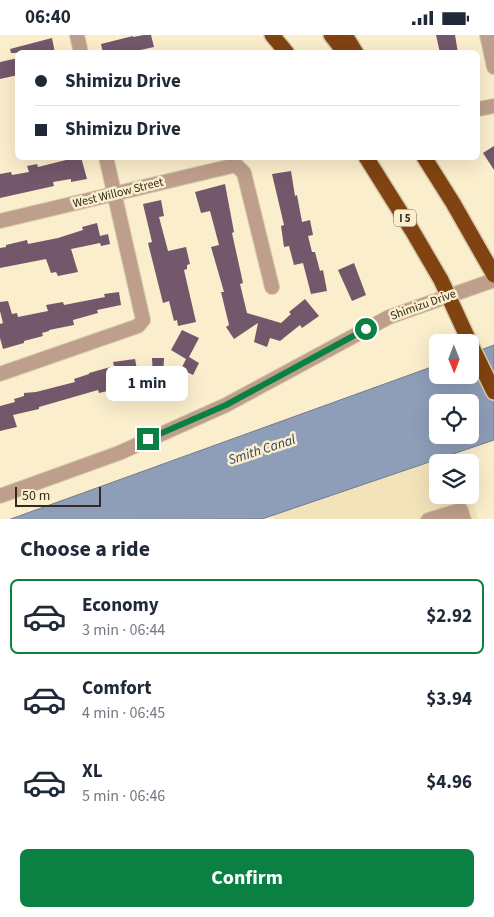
<!DOCTYPE html>
<html lang="en">
<head>
<meta charset="utf-8">
<style>
	body { margin:0; font-family:"Source Sans 3",sans-serif; background:#f2f2f3; color:#1f2937; height:100vh; display:flex; flex-direction:column; font-size:19px; white-space:nowrap }
	* { box-sizing:border-box; margin:0 }
	p { font-size:16px; color:#747a83 }
	.icon { flex:none; width:28px; height:28px; fill:none; stroke:currentColor; stroke-width:2; stroke-linecap:round; stroke-linejoin:round }
	.map { position:relative; height:484px; overflow:hidden }
	.panel { display:flex; flex-direction:column; background:#fff; flex:1 }
	.panel>* { flex:none }
	.top-card { position:absolute; left:15px; top:15px; width:465px; height:110px; border-radius:8px; box-shadow:0 5px 20px #0002; display:grid; align-content:center; height:110px; padding:0 20px; background:#fff }
	.needle { width:32px; rotate:179deg }
	.tools { position:absolute; left:429px; top:299px; display:grid; gap:10px }
	.tools a { display:grid; place-items:center; width:50px; height:50px; border-radius:8px; background:#fff; box-shadow:0 5px 20px #0002; font-size:25px }
	.scale { position:absolute; left:15px; bottom:12px; width:86px; box-sizing:border-box; padding-left:5px; border:2px solid #312c1f; border-top:0; font-size:14px; line-height:18px; white-space:nowrap; color:#312c1f; -webkit-text-stroke:4px #fbeecc; paint-order:stroke }
	.end { position:absolute; width:22px; height:22px; margin:-11px; border:6px solid #0b8043; background:#fff; box-shadow:0 0 0 2px #fff }
	.from { border-radius:50% }
	.bubble { position:absolute; height:35px; border-radius:8px; background:#fff; box-shadow:0 5px 20px #0002; font-size:16px; font-weight:700; line-height:35px; text-align:center }
	.top-card b { display:flex; align-items:center; gap:18px; height:48px; font-size:19px }
	.top-card b+b { border-top:1px solid #e0e1e3 }
	.top-card i { width:12px; height:12px; background:#1f2937 }
	ul { padding:0; list-style:none }
	li { display:flex; align-items:center; gap:15px; height:75px; margin:0 10px 8px; padding:0 10px; border:2px solid transparent; border-radius:8px }
	li div { flex:1 }
	li b { display:block; font-size:19px }
	li em { font-style:normal; font-weight:700 }
	li.selected { border-color:#0b8043 }
	li>.icon { width:45px; height:45px; stroke-width:1.5 }
	h2 { padding:0 20px; font-size:22px; line-height:60px }
	.action { display:flex; gap:10px; margin-top:auto; padding:10px 20px }
	.action a { flex:1; height:58px; border-radius:8px; background:#0b8043; color:#fff; font-size:20px; font-weight:700; line-height:58px; text-align:center }
	.status { display:flex; justify-content:space-between; align-items:center; height:35px; padding:0 25px; background:#fff; direction:ltr }
	.status svg { height:14px; fill:currentColor }
	.map>svg:first-child { display:block }
	.built { fill:#f2e3ba }
	.water { fill:#8e9eb9; stroke:#727c8b; fill-rule:evenodd }
	.building { fill:#73576a }
	.lines { fill:none; stroke-linecap:round; stroke-linejoin:round }
	.minor-casing { stroke:#d7cbad; stroke-width:16 }
	.highway-casing { stroke:#d7cbad; stroke-width:18 }
	.minor { stroke:#be9f8b; stroke-width:14 }
	.highway { stroke:#804311; stroke-width:15 }
	.highway-bridge-casing { stroke:#d7cbad; stroke-width:18; stroke-linecap:butt }
	.highway-bridge { stroke:#804311; stroke-width:15 }
	.route { stroke:#0b8043; stroke-width:6 }
	.labels { text-anchor:middle; dominant-baseline:central; stroke-width:5; stroke-linejoin:round; paint-order:stroke }
	.shield { fill:#fbeecc; stroke:#6e6653; stroke-width:1 }
	.shield-label { font-size:11px; font-weight:bold; fill:#312c1f }
	.street-label { font-size:12px; fill:#312c1f; stroke:#fbeecc }
	.water-label { font-size:14px; font-style:italic; fill:#2c436b; stroke:#fbeecc }
</style>
</head>
<body>
<div class="status"><b>06:40</b><svg viewBox="0 0 49 12"><path d="M0 12V9h3v3zM5 12V6h3v6zM10 12V3h3v9zM15 12V0h3v12zM26 1h20v11H26zM47 4h2v5h-2z"/></svg></div>
<div class="map">
<svg width="494" height="485" viewBox="0 0 494 485">
	<rect width="100%" height="100%" fill="#fbeecc"/>
	<polygon class="built" points="456,417 459,427 438,428 438,460 470,460 478,484 274,485 272,479"/>
	<path class="water" d="M494,310V405L262,484L8,485L437,330L438,340H470V319ZM438,368H470V400H438Z"/>
	<g class="building">
		<polygon points="144,0 151,0 154,12 136,16 137,18 103,18 101,9 133,1 133,2"/>
		<polygon points="436,0 455,0 458,18 440,18"/>
		<polygon points="52,3 55,18 11,18 10,14"/>
		<polygon points="18,23 18,40 0,44 0,27"/>
		<polygon points="494,111 494,135 483,118"/>
		<polygon points="65,122 81,122 87,144 71,147 71,144 53,147 54,151 0,163 0,139 11,137 12,140 29,137 27,131 37,129 38,132 66,125"/>
		<polygon points="291,136 295,161 297,160 302,187 310,185 313,200 308,201 312,217 315,217 320,236 323,235 327,256 311,259 303,228 294,230 289,211 284,212 281,191 284,190 272,139"/>
		<polygon points="225,149 234,197 232,198 243,248 240,249 247,278 281,288 291,279 289,277 305,264 319,281 302,293 300,290 280,306 270,303 267,312 254,307 258,288 234,304 226,292 229,290 221,257 224,257 211,212 219,210 210,176 201,178 195,157"/>
		<polygon points="161,165 164,181 159,182 168,216 186,212 190,229 187,230 187,234 184,235 196,287 178,291 177,285 174,286 169,266 163,268 148,208 152,207 143,169"/>
		<polygon points="97,188 100,201 108,199 110,209 101,211 100,208 71,214 78,237 58,241 56,237 51,238 46,224 0,233 0,213 6,212 6,210 27,205 28,209 58,203 83,195 82,192"/>
		<polygon points="354,228 366,260 352,266 338,235"/>
		<polygon points="119,257 121,270 97,275 98,278 73,285 74,290 49,295 49,296 42,298 43,301 24,306 24,308 3,314 0,303 0,289 3,288 0,276 0,267 8,266 12,279 17,278 18,282 48,276 46,270 63,267 64,270 105,262 104,259"/>
		<polygon points="182,295 199,303 189,322 199,328 193,340 181,334 186,324 171,315"/>
		<polygon points="152,323 164,323 163,344 153,344"/>
		<polygon points="135,324 138,340 123,343 124,348 115,350 116,354 99,358 98,355 39,372 39,374 13,380 17,392 0,396 0,371 15,367 14,364 24,361 24,358 36,357 75,347 74,344 89,339 89,338 114,331 113,327"/>
	</g>
	<g class="lines">
		<g class="minor-casing">
			<g id="minor">
				<polyline points="77,0 81,18"/>
				<polyline points="487,0 494,32"/>
				<polyline points="478,74 494,71"/>
				<polyline points="0,186 236,130 244,138 272,252"/>
				<polyline points="0,339 138,291 143,285 106,122"/>
				<polyline points="0,461 119,418 226,370 389,282 494,245"/>
				<polyline points="428,485 461,475 464,485"/>
			</g>
		</g>
		<g class="highway-casing">
			<g id="highway">
				<polyline points="272,0 287,18"/>
				<polyline points="331,0 345,18"/>
				<polyline points="345,0 356,18"/>
				<polyline points="366,122 413,197 441,245"/>
				<polyline points="424,122 453,168 494,240"/>
				<polyline points="470,308 494,357"/>
			</g>
		</g>
		<use href="#minor" class="minor"/>
		<use href="#highway" class="highway"/>
		<g class="highway-bridge-casing">
			<polyline id="highway-bridge" points="441,245 470,308"/>
		</g>
		<use href="#highway-bridge" class="highway-bridge"/>
	</g>
	<g class="lines">
		<polyline class="route" points="148,404 226,370 366,294"/>
	</g>
	<g class="labels">
		<rect class="shield" x="394" y="174.5" width="22" height="17" rx="4"/>
		<g class="shield-label">
			<text x="405" y="183">I 5</text>
		</g>
		<g class="street-label">
			<text transform="translate(118 158) rotate(-14)">West Willow Street</text>
			<text transform="translate(423 270) rotate(-20)">Shimizu Drive</text>
		</g>
		<g class="water-label">
			<text transform="translate(262 415) rotate(-18)">Smith Canal</text>
		</g>
	</g>
</svg>
<div class="tools">
<a><svg class="needle" viewBox="-14 -14 28 28"><path d="M0-13l5 13h-10z" fill="#e53935"/><path d="M0 13l5-13h-10z" fill="#747a83"/></svg></a>
<a><svg class="icon" aria-label="locate" viewBox="0 0 24 24"><circle cx="12" cy="12" r="6"/><path d="M12 2v4M12 18v4M2 12h4M18 12h4"/></svg></a>
<a><svg class="icon" aria-label="layers" viewBox="0 0 24 24"><path d="M12 4l9 5-9 5-9-5zM3 14l9 5 9-5"/></svg></a>
</div>
<div class="scale">50 m</div>
<i class="end from" style="left:366px;top:294px"></i>
<i class="end" style="left:148px;top:404px"></i>
<div class="bubble" style="left:106px;top:331px;width:82px">1 min</div>
<div class="top-card">
<b><i class="from"></i>Shimizu Drive</b>
<b><i></i>Shimizu Drive</b>
</div>
</div>
<section class="panel">
<h2>Choose a ride</h2>
<ul>
<li class="selected"><svg class="icon" aria-label="car" viewBox="0 0 24 24"><path d="M5 17H2v-5l4-1 3-4h7l3 4 3 1v5h-3M9 17h6M6 11h13"/><circle cx="7" cy="17" r="2"/><circle cx="17" cy="17" r="2"/></svg><div><b>Economy</b><p>3 min · 06:44</p></div><em>$2.92</em></li>
<li><svg class="icon" aria-label="car" viewBox="0 0 24 24"><path d="M5 17H2v-5l4-1 3-4h7l3 4 3 1v5h-3M9 17h6M6 11h13"/><circle cx="7" cy="17" r="2"/><circle cx="17" cy="17" r="2"/></svg><div><b>Comfort</b><p>4 min · 06:45</p></div><em>$3.94</em></li>
<li><svg class="icon" aria-label="car" viewBox="0 0 24 24"><path d="M5 17H2v-5l4-1 3-4h7l3 4 3 1v5h-3M9 17h6M6 11h13"/><circle cx="7" cy="17" r="2"/><circle cx="17" cy="17" r="2"/></svg><div><b>XL</b><p>5 min · 06:46</p></div><em>$4.96</em></li>
</ul>
<div class="action"><a>Confirm</a></div>
</section>
</body>
</html>
